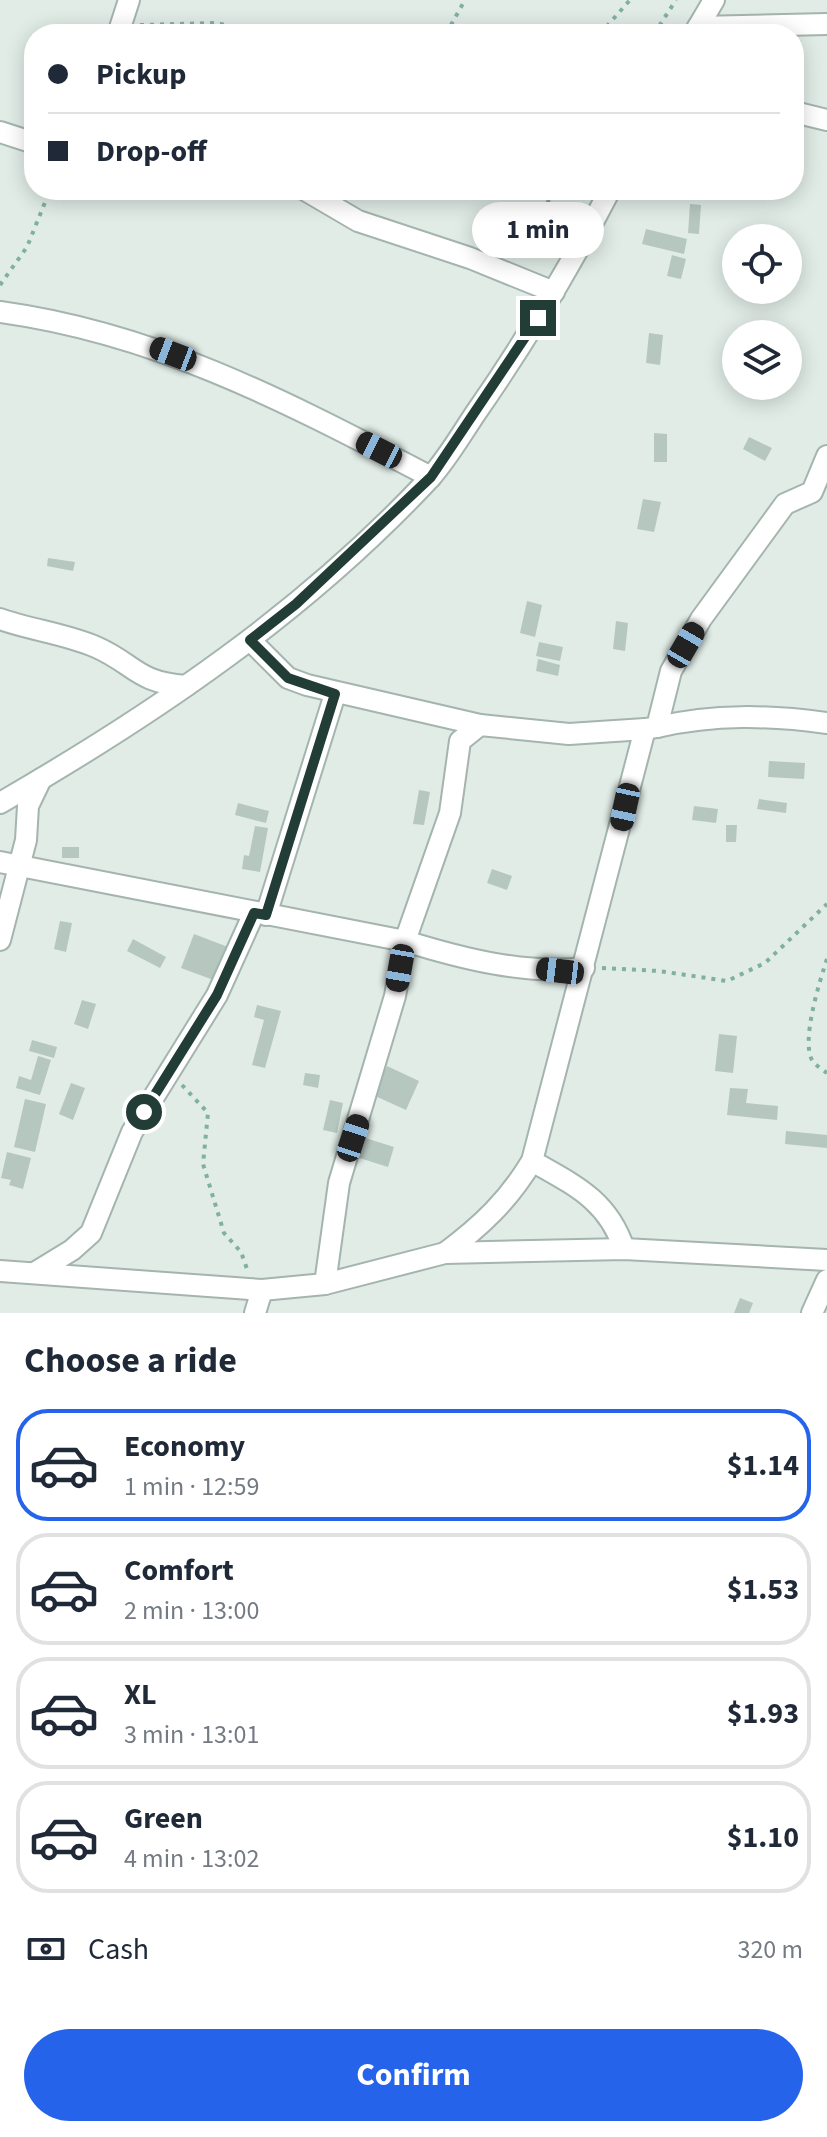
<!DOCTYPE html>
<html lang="en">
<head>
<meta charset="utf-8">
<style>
	body { margin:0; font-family:"Source Sans 3",sans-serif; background:#f2f2f3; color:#1f2937; height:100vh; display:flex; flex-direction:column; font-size:30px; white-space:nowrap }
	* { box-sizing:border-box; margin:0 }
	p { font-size:26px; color:#747a83 }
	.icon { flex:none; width:44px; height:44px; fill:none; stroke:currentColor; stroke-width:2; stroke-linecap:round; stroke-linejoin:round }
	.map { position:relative; height:1313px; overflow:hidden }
	.side { display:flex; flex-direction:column; background:#fff; flex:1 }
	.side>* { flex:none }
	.top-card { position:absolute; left:24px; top:24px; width:780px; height:176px; border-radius:32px; box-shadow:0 4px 20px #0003; display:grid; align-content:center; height:176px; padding:0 24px; background:#fff }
	.fabs { position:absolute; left:722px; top:224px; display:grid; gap:16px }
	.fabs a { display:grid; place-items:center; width:80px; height:80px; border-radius:50%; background:#fff; box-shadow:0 4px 20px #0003; font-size:40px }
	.end { position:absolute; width:36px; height:36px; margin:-18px; border:10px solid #213d35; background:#fff; box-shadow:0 0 0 4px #fff }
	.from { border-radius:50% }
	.bubble { position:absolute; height:56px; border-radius:28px; background:#fff; box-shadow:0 4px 20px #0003; font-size:26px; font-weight:700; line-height:56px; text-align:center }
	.car { position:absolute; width:24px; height:48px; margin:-24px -12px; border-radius:10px; box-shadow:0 0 6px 2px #0007; background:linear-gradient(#222 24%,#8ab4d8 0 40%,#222 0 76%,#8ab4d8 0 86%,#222 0) }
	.top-card b { display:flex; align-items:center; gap:28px; height:76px; font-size:30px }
	.top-card b+b { border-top:2px solid #e0e1e3 }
	.top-card i { width:20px; height:20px; background:#1f2937 }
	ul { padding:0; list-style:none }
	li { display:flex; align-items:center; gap:24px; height:112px; margin:0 16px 12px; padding:0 8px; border:4px solid #e0e1e3; border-radius:32px }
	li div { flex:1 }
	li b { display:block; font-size:30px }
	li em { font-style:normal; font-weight:700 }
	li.current { border-color:#2563eb }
	li>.icon { width:72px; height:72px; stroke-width:1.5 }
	h2 { padding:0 24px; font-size:36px; line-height:96px }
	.pay { display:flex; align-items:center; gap:20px; height:88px; padding:0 24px; font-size:30px }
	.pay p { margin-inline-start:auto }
	.cta { display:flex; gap:16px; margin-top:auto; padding:16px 24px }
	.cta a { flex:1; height:92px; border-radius:48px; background:#2563eb; color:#fff; font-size:32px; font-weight:700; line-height:92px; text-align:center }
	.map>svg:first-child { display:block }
	.building { fill:#b6c7c0 }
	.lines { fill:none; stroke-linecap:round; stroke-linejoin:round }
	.street-casing { stroke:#a4b4ae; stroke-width:24 }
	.path { stroke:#80b0a0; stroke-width:4; stroke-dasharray:4 6; stroke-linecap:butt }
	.street { stroke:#fff; stroke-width:20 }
	.route { stroke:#213d35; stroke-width:10 }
</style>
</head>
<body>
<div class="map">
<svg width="827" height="1313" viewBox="0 0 827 1313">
	<rect width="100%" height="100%" fill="#e1ece7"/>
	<g class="building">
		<polygon points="690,204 701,205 699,234 688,233"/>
		<polygon points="646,229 687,239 684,254 642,244"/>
		<polygon points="672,255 686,259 681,279 667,276"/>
		<polygon points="649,333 663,335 660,365 646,363"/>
		<polygon points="654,433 667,434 667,462 654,462"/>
		<polygon points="749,437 772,448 765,461 743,449"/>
		<polygon points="643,499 661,502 654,532 637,529"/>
		<polygon points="48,558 75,562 73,571 47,566"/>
		<polygon points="527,601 542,605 535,637 520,633"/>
		<polygon points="616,621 628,623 625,651 613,649"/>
		<polygon points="539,642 563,647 560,661 536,656"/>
		<polygon points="538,659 560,665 558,676 536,671"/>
		<polygon points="769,761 805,763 804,779 768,777"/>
		<polygon points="419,790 430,792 424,825 413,824"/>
		<polygon points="759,799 787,803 786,813 757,809"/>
		<polygon points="238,803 269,811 266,823 235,815"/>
		<polygon points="694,806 718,809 716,823 692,820"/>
		<polygon points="726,825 737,825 736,842 726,842"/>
		<polygon points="255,826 268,828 260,872 242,869 244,855 249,856"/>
		<rect x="62" y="847" width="17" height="11"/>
		<polygon points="492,869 512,876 507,890 487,883"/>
		<polygon points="60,921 72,923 66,952 54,949"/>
		<polygon points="194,934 228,947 216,981 181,968"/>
		<polygon points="133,939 166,957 160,968 127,951"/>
		<polygon points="82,1000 96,1004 88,1029 74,1024"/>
		<polygon points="257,1005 281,1011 265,1068 252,1065 264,1020 254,1017"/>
		<polygon points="719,1034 737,1036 733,1073 715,1071"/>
		<polygon points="32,1040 57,1047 54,1058 29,1051"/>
		<polygon points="38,1056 51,1060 40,1095 16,1088 19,1076 31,1080"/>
		<polygon points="387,1066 419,1081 406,1110 373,1095"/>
		<polygon points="305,1073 320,1075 318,1088 303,1085"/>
		<polygon points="71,1083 85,1088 73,1120 59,1114"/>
		<polygon points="730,1088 748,1089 746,1103 778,1106 777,1120 727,1115"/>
		<polygon points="25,1099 46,1104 35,1152 14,1147"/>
		<polygon points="330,1100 343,1103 337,1133 323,1130"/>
		<polygon points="786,1131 827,1135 827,1148 785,1144"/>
		<polygon points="356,1135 394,1147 388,1167 350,1155"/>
		<polygon points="7,1152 31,1158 23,1189 9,1185 11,1180 1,1178"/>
		<polygon points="740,1298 753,1303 749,1313 734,1313"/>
	</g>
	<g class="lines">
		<g class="street-casing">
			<g id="street">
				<polyline points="698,27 827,24"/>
				<polyline points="118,34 129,0"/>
				<polyline points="694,34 714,0"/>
				<polyline points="794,112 827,120"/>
				<polyline points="0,132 34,143"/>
				<polyline points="305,190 358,221 470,258 554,292"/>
				<path d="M0,312C160,334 290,404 431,477"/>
				<path d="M0,619C31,630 66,634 96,647C135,664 135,682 186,686"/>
				<polyline points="250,640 288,678 307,685 480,725"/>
				<path d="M657,727C715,714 768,715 827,723"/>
				<path d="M0,803C156,713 306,611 430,478C447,459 461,435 475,414C525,342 570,267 610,190"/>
				<path d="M0,862L405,941C460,958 525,975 584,968"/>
				<polyline points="266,915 335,694"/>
				<polyline points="0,940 26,840 28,806 41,779"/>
				<path d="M532,1161C574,1185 608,1200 624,1249"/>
				<path d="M445,1253C481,1226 508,1201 532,1161L645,729L657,727L671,671L701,619L785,504L812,492L827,456"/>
				<polyline points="0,1271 262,1290 325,1284 445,1253 624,1249 827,1260"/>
				<polyline points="36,1272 72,1250 91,1233 132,1132 217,995 254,913"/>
				<polyline points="325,1284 339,1183 395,996 405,941 450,813 460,741 480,725 569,734 645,729"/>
				<polyline points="255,1313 262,1290"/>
				<polyline points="812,1313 827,1280"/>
			</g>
		</g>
		<g class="path">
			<polyline points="140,25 216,23 268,34"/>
			<polyline points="446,34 465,0"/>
			<polyline points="600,34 630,0"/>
			<polyline points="654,34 676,0"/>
			<polyline points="520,257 554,190"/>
			<polyline points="0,285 27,247 50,190"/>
			<path d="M827,959C820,980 801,1040 812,1060C815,1065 823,1070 827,1073"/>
			<polyline points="602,968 659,971 727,981 765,963 827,904"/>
			<polyline points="182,1085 208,1113 203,1164 224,1233 241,1252 247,1269"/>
		</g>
		<use href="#street" class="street"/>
	</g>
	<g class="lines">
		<polyline class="route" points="144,1112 217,995 254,913 266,915 335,694 288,678 250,640 296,604 431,477 538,318"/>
	</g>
</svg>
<div class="fabs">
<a><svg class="icon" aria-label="locate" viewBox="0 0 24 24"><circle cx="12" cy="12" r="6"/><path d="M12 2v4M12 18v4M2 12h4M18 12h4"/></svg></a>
<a><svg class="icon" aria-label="layers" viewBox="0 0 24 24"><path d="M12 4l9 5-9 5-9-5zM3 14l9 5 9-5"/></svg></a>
</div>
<i class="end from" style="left:144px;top:1112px"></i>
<i class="end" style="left:538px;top:318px"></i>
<div class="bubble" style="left:472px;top:202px;width:132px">1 min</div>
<i class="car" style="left:173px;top:354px;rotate:291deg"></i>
<i class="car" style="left:379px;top:450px;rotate:297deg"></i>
<i class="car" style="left:686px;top:645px;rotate:30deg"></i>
<i class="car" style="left:625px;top:807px;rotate:192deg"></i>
<i class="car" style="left:400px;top:968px;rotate:190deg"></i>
<i class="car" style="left:560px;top:971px;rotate:277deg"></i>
<i class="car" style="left:353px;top:1138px;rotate:18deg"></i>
<div class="top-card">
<b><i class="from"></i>Pickup</b>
<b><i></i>Drop-off</b>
</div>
</div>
<section class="side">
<h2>Choose a ride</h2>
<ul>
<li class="current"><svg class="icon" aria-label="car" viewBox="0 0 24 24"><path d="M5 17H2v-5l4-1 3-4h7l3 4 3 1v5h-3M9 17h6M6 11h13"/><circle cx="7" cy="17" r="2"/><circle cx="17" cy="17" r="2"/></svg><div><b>Economy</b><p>1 min · 12:59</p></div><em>$1.14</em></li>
<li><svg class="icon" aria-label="car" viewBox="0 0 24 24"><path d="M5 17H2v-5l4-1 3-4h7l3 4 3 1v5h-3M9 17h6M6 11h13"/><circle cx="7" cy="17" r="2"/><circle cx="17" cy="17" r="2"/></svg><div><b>Comfort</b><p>2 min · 13:00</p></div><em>$1.53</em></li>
<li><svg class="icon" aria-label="car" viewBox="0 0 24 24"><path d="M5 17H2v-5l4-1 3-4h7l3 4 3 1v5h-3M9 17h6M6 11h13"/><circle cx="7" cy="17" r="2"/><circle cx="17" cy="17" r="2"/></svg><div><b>XL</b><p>3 min · 13:01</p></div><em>$1.93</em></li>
<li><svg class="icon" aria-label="car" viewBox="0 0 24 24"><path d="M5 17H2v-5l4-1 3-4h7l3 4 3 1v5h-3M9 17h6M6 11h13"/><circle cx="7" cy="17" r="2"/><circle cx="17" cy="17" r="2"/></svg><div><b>Green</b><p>4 min · 13:02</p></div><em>$1.10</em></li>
</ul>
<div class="pay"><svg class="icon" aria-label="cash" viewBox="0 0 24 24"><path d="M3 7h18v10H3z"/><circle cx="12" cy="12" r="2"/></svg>Cash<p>320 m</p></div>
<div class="cta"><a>Confirm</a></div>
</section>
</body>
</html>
